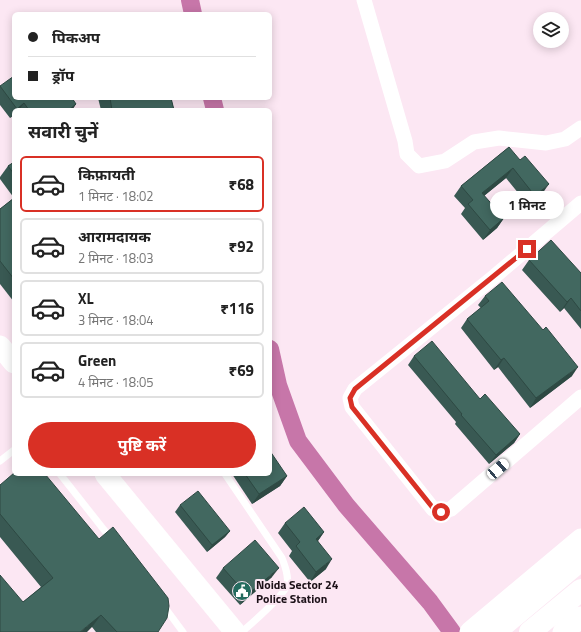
<!DOCTYPE html>
<html lang="hi">
<head>
<meta charset="utf-8">
<style>
	body { margin:0; font-family:"Titillium Web","Noto Sans Devanagari",sans-serif; background:#f2f2f2; color:#222; height:100vh; display:flex; flex-direction:column; font-size:15px; white-space:nowrap }
	* { box-sizing:border-box; margin:0 }
	p { font-size:13px; color:#767676 }
	.icon { flex:none; width:22px; height:22px; fill:none; stroke:currentColor; stroke-width:2; stroke-linecap:round; stroke-linejoin:round }
	.map { position:relative; flex:1; overflow:hidden }
	.side { position:absolute; left:12px; top:108px; width:260px; height:368px; display:flex; flex-direction:column; background:#fff; border-radius:6px; box-shadow:0 2px 10px #0003 }
	.side>* { flex:none }
	.guide { position:absolute; left:12px; top:12px; width:260px; height:88px; border-radius:6px; box-shadow:0 2px 10px #0003; display:grid; align-content:center; height:88px; padding:0 16px; background:#fff }
	.controls { position:absolute; left:533px; top:12px; display:grid; gap:8px }
	.controls a { display:grid; place-items:center; width:36px; height:36px; border-radius:50%; background:#fff; box-shadow:0 2px 10px #0003; font-size:20px }
	.end { position:absolute; width:18px; height:18px; margin:-9px; border:5px solid #d93025; background:#fff; box-shadow:0 0 0 2px #fff }
	.from { border-radius:50% }
	.bubble { position:absolute; height:28px; border-radius:14px; background:#fff; box-shadow:0 2px 10px #0003; font-size:13px; font-weight:700; line-height:28px; text-align:center }
	.car { position:absolute; width:12px; height:24px; margin:-12px -6px; border-radius:5px; box-shadow:0 0 3px 1px #0007; background:linear-gradient(#fff 24%,#345 0 40%,#fff 0 76%,#345 0 86%,#fff 0) }
	.guide b { display:flex; align-items:center; gap:14px; height:38px; font-size:15px }
	.guide b+b { border-top:1px solid #e0e0e0 }
	.guide i { width:10px; height:10px; background:#222 }
	ul { padding:0; list-style:none }
	li { display:flex; align-items:center; gap:12px; height:56px; margin:0 8px 6px; padding:0 8px; border:2px solid #e0e0e0; border-radius:6px }
	li div { flex:1 }
	li b { display:block; font-size:15px }
	li em { font-style:normal; font-weight:700 }
	li.on { border-color:#d93025 }
	li>.icon { width:36px; height:36px; stroke-width:1.5 }
	h2 { padding:0 16px; font-size:18px; line-height:48px }
	.primary-button { display:flex; gap:8px; margin-top:auto; padding:8px 16px }
	.primary-button a { flex:1; height:46px; border-radius:24px; background:#d93025; color:#fff; font-size:16px; font-weight:700; line-height:46px; text-align:center }
	.map>svg:first-child { display:block }
	.lines { fill:none; stroke-linecap:round; stroke-linejoin:round }
	.canal { stroke:#c776a9; stroke-width:18 }
	.lane { stroke:#fff; stroke-width:7 }
	.street { stroke:#fff; stroke-width:15 }
	.secondary { stroke:#fff; stroke-width:21 }
	.primary { stroke:#fff; stroke-width:22 }
	.wall { fill:#395953 }
	.shaded-wall { fill:#2e4943 }
	.building { fill:#426860; stroke:#2e4943 }
	.route { stroke:#d93025; stroke-width:5 }
	.labels { text-anchor:middle; dominant-baseline:central; stroke-width:4; stroke-linejoin:round; paint-order:stroke }
	.poi-label { font-size:12px; font-weight:bold; fill:#1b1017; stroke:#fce7f3; text-anchor:start }
</style>
</head>
<body>
<div class="map">
<svg width="581" height="632" viewBox="0 0 581 632">
	<rect width="100%" height="100%" fill="#fce7f3"/>
	<g class="lines">
		<g class="canal">
			<polyline points="190,0 193,14"/>
			<polyline points="212,98 215,110"/>
			<polyline points="270,349 278,385 298,441 346,505 430,602 452,632"/>
		</g>
		<g class="lane">
			<polyline points="0,461 14,450"/>
			<polyline points="60,474 112,540"/>
			<path d="M225,474L282,558C285,566 289,576 287,585C284,596 252,623 242,632"/>
			<polyline points="163,605 183,632"/>
		</g>
		<g class="street">
			<polyline points="364,0 405,141 407,154 419,166 445,161 474,142 499,138 546,143 565,139 581,128"/>
			<polyline points="581,203 495,276 355,389 350,398 352,407 433,509 441,512 451,509 581,397"/>
		</g>
		<g class="secondary">
			<polyline points="0,346 14,363"/>
			<polyline points="105,474 235,632"/>
			<polyline points="470,632 581,539"/>
			<polyline points="563,632 581,617"/>
		</g>
		<g class="primary">
			<polyline points="495,632 581,560"/>
			<polyline points="530,632 581,590"/>
		</g>
	</g>
	<g class="wall">
		<polygon points="0,86 76,104 72,110 14,110 14,115 10,118 0,105"/>
		<polygon points="98,98 171,98 174,110 101,110"/>
		<polygon points="509,147 542,194 528,205 506,178 484,196 504,218 497,228 483,240 461,214 465,208 454,196 461,186"/>
		<polygon points="14,162 14,198 0,179 0,177 8,166"/>
		<polygon points="14,198 14,302 0,284 0,209"/>
		<polygon points="529,260 581,273 581,329 564,308 560,312 522,270"/>
		<polygon points="485,296 572,376 530,408 498,367 494,370 461,328 467,319 481,308 478,305"/>
		<polygon points="414,356 480,399 520,434 514,443 489,464 455,424 456,422 408,365"/>
		<polygon points="232,474 270,474 287,476 280,486 252,504"/>
		<polygon points="0,485 158,632 96,632 92,627 23,602 41,587 0,537"/>
		<polygon points="180,505 230,531 225,537 207,552 175,512"/>
		<polygon points="285,523 324,532 318,541 326,569 310,582 289,556 292,551 278,533"/>
		<polygon points="223,568 272,577 240,605 216,578"/>
	</g>
	<g class="shaded-wall">
		<polygon points="24,103 19,110 16,110 17,109"/>
		<polygon points="76,104 72,110 69,110"/>
		<polygon points="14,113 14,115 10,118"/>
		<polygon points="513,168 506,178 475,203 482,193"/>
		<polygon points="549,184 542,194 528,205 535,196"/>
		<polygon points="504,218 497,228 483,240 490,230"/>
		<polygon points="571,298 564,308 560,312 567,302"/>
		<polygon points="504,358 498,367 494,370 501,360"/>
		<polygon points="578,367 572,376 530,408 536,398"/>
		<polygon points="520,434 514,443 489,464 496,455"/>
		<polygon points="287,476 280,486 252,504 259,494"/>
		<polygon points="230,531 225,537 207,552 212,545"/>
		<polygon points="324,532 317,542 316,539"/>
		<polygon points="332,559 326,569 310,582 316,572"/>
		<polygon points="279,568 272,577 240,605 247,595"/>
		<polygon points="101,615 92,627 87,632 80,632"/>
	</g>
	<g class="building">
		<polygon points="14,76 14,98 72,98 76,104 69,110 29,110 24,103 17,109 0,86"/>
		<polygon points="110,98 171,98 174,110 112,110"/>
		<polygon points="509,147 520,160 525,156 549,184 535,196 513,168 482,193 504,218 490,230 468,204 473,200 461,186"/>
		<polygon points="14,162 14,174 8,166"/>
		<polygon points="14,198 14,279 0,261 0,209"/>
		<polygon points="551,240 581,273 581,311 571,298 567,302 529,260"/>
		<polygon points="502,282 543,330 546,327 578,367 536,398 504,358 501,360 467,319 489,301 485,296"/>
		<polygon points="432,341 480,399 485,394 520,434 496,455 461,415 462,414 414,356"/>
		<polygon points="270,451 287,476 259,494 245,474 270,474"/>
		<polygon points="14,473 14,474 45,474 99,539 113,527 168,598 169,606 167,618 158,632 117,632 101,615 80,632 0,632 0,575 23,602 53,578 0,514 0,485"/>
		<polygon points="198,491 230,531 212,545 180,505"/>
		<polygon points="304,507 324,532 316,539 332,559 316,572 296,546 300,542 285,523"/>
		<polygon points="255,540 279,568 247,595 223,568"/>
	</g>
	<g class="lines">
		<polyline class="route" points="441,512 433,508 352,407 350,398 355,389 527,249"/>
	</g>
	<defs>
		<g id="civic-disc" transform="scale(1)"><circle r="9.5" fill="#256b5f" stroke="#fce7f3"/><path d="M-.6-6.5H3V-4.5H.6V-3L4-1V1h2V6H-6V1h2V-1L-.6-3ZM-1.2 2.5V6h2.4V2.5Z" fill="#fff"/></g>
	</defs>
	<g fill-rule="evenodd">
		<use href="#civic-disc" x="242" y="591"/>
	</g>
	<g class="labels">
		<g class="poi-label">
			<text x="256" y="584">Noida Sector 24<tspan x="256" dy="14">Police Station</tspan></text>
		</g>
	</g>
</svg>
<div class="controls">
<a><svg class="icon" aria-label="layers" viewBox="0 0 24 24"><path d="M12 4l9 5-9 5-9-5zM3 14l9 5 9-5"/></svg></a>
</div>
<i class="end from" style="left:441px;top:512px"></i>
<i class="end" style="left:527px;top:249px"></i>
<div class="bubble" style="left:490px;top:191px;width:74px">1 मिनट</div>
<i class="car" style="left:498px;top:469px;rotate:49deg"></i>
<div class="guide">
<b><i class="from"></i>पिकअप</b>
<b><i></i>ड्रॉप</b>
</div>
<section class="side">
<h2>सवारी चुनें</h2>
<ul>
<li class="on"><svg class="icon" aria-label="car" viewBox="0 0 24 24"><path d="M5 17H2v-5l4-1 3-4h7l3 4 3 1v5h-3M9 17h6M6 11h13"/><circle cx="7" cy="17" r="2"/><circle cx="17" cy="17" r="2"/></svg><div><b>किफ़ायती</b><p>1 मिनट · 18:02</p></div><em>₹68</em></li>
<li><svg class="icon" aria-label="car" viewBox="0 0 24 24"><path d="M5 17H2v-5l4-1 3-4h7l3 4 3 1v5h-3M9 17h6M6 11h13"/><circle cx="7" cy="17" r="2"/><circle cx="17" cy="17" r="2"/></svg><div><b>आरामदायक</b><p>2 मिनट · 18:03</p></div><em>₹92</em></li>
<li><svg class="icon" aria-label="car" viewBox="0 0 24 24"><path d="M5 17H2v-5l4-1 3-4h7l3 4 3 1v5h-3M9 17h6M6 11h13"/><circle cx="7" cy="17" r="2"/><circle cx="17" cy="17" r="2"/></svg><div><b>XL</b><p>3 मिनट · 18:04</p></div><em>₹116</em></li>
<li><svg class="icon" aria-label="car" viewBox="0 0 24 24"><path d="M5 17H2v-5l4-1 3-4h7l3 4 3 1v5h-3M9 17h6M6 11h13"/><circle cx="7" cy="17" r="2"/><circle cx="17" cy="17" r="2"/></svg><div><b>Green</b><p>4 मिनट · 18:05</p></div><em>₹69</em></li>
</ul>
<div class="primary-button"><a>पुष्टि करें</a></div>
</section>
</div>
</body>
</html>
